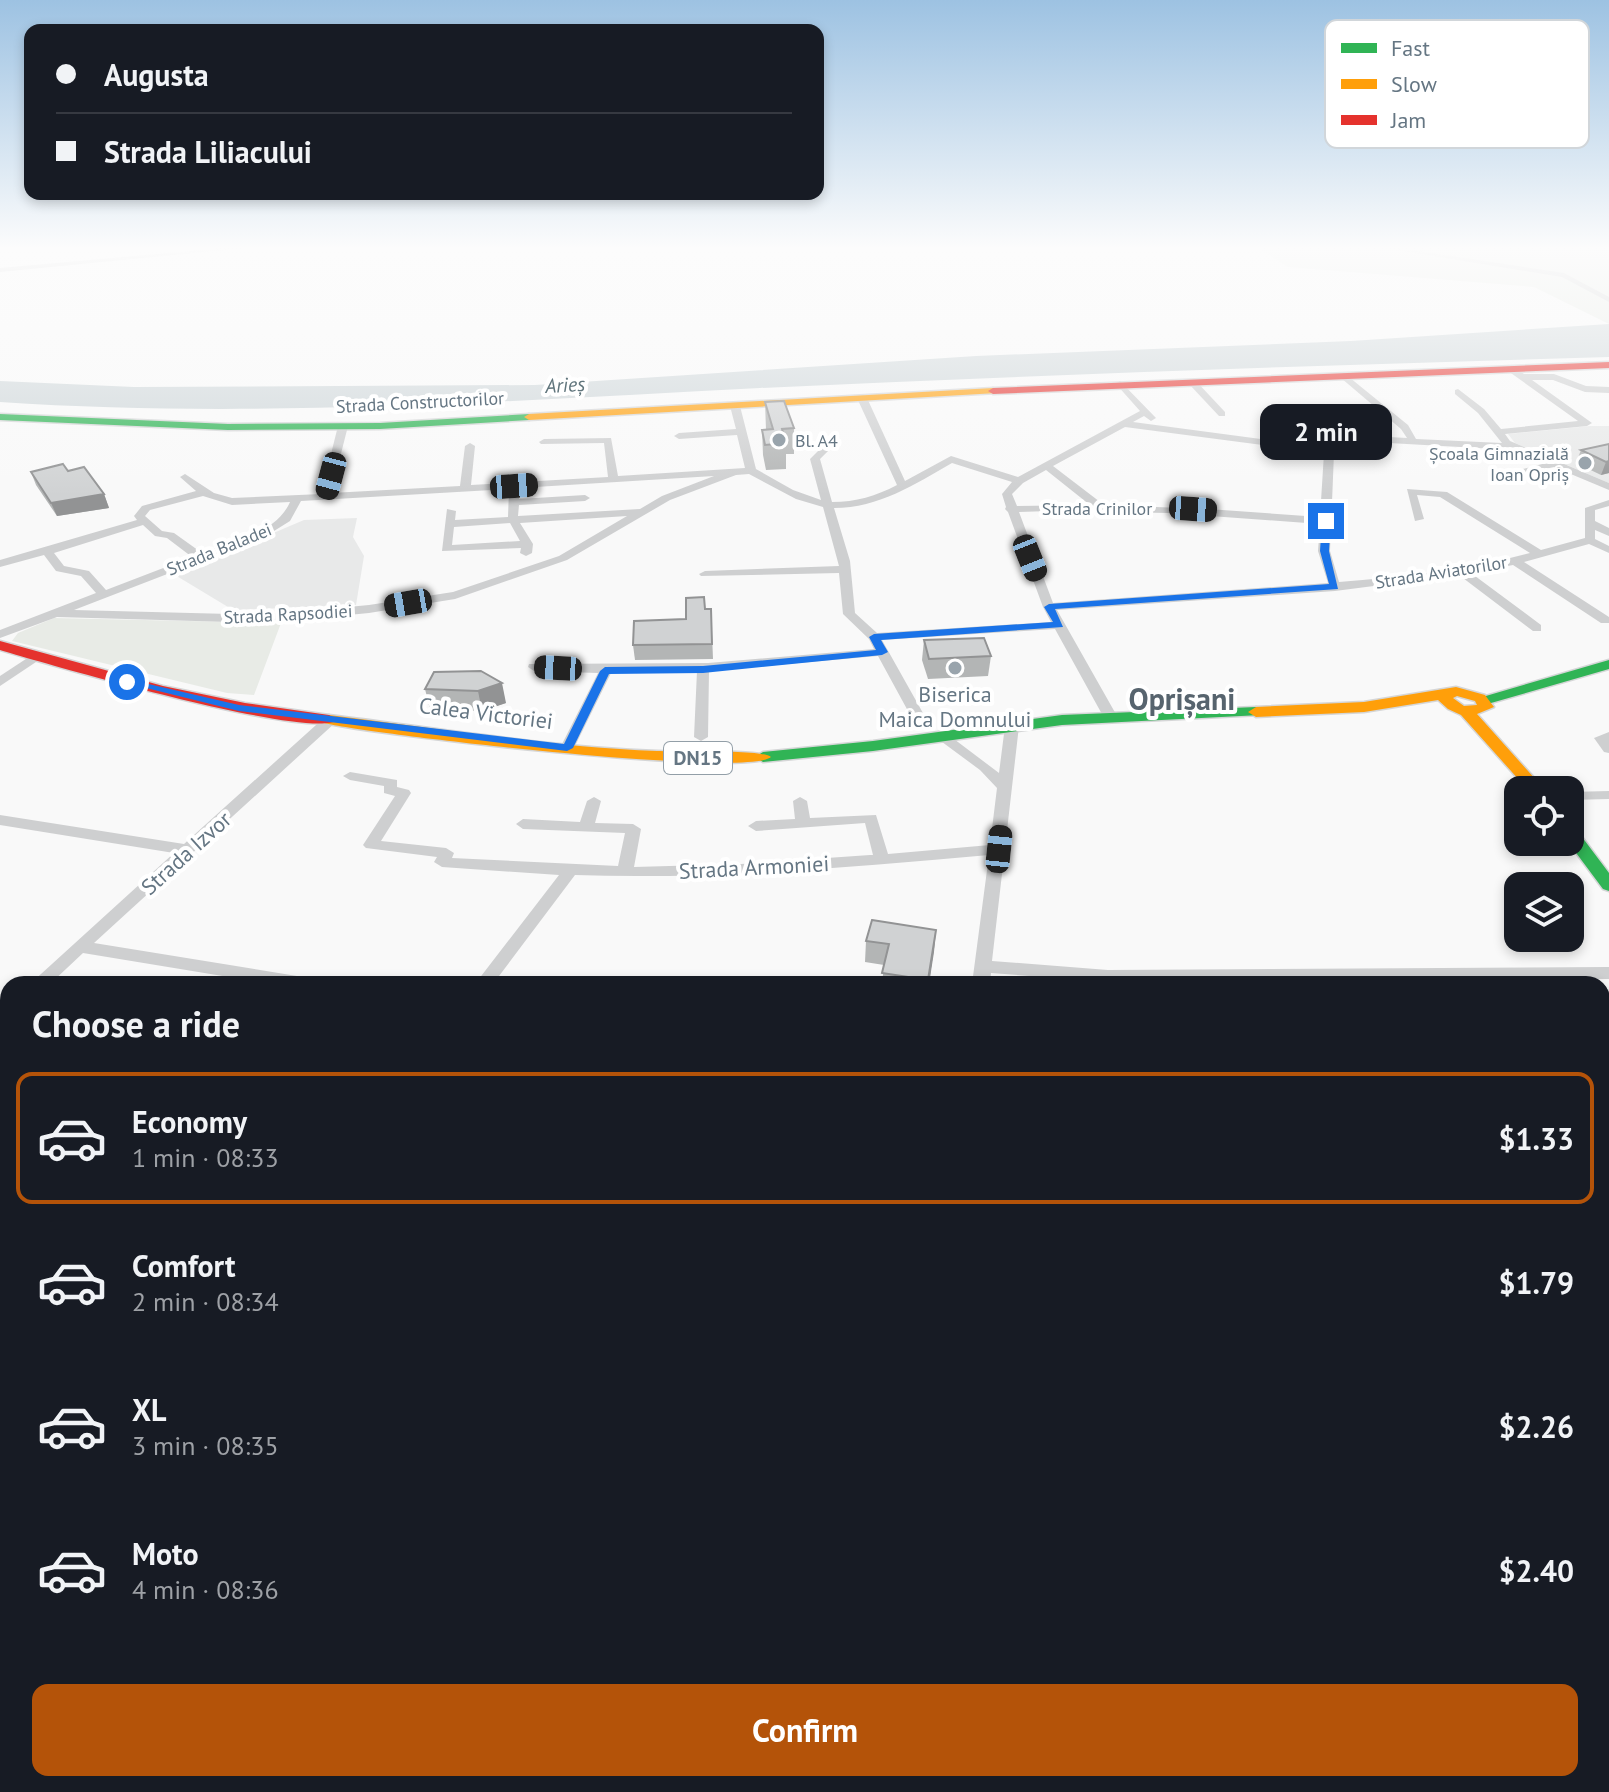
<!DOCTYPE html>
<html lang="en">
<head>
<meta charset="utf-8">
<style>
	body { margin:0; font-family:"PT Sans",sans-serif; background:#20242c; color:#f1f3f6; height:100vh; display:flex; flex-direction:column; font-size:30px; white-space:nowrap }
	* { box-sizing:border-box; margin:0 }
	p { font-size:26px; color:#9ea1a6 }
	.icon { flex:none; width:44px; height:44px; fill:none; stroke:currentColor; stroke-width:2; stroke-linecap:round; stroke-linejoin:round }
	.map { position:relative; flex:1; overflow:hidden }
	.drawer { position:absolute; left:0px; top:976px; width:1610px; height:816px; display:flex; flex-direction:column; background:#171b24; border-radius:24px 24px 0 0; box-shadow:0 4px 12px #0003 }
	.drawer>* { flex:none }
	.banner { position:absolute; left:24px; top:24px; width:800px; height:176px; border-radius:16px; box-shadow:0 4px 12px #0003; display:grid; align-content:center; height:176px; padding:0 32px; background:#171b24 }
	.buttons { position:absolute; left:1504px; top:776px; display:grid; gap:16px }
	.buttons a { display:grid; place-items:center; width:80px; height:80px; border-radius:16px; background:#171b24; box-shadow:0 4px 12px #0003; font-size:40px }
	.end { position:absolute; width:36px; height:36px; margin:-18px; border:10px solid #1a73e8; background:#fff; box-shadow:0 0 0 4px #fff }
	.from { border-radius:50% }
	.bubble { position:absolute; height:56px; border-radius:16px; background:#171b24; box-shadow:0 4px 12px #0003; font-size:26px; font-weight:600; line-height:56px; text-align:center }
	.car { position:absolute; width:24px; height:48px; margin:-24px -12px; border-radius:10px; box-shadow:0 0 6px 2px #0007; background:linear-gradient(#222 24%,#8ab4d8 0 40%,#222 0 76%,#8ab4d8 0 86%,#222 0) }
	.banner b { display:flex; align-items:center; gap:28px; height:76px; font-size:30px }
	.banner b+b { border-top:2px solid #363941 }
	.banner i { width:20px; height:20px; background:#f1f3f6 }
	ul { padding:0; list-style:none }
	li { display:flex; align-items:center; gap:24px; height:132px; margin:0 16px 12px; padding:0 16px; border:4px solid transparent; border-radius:16px }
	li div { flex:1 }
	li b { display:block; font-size:30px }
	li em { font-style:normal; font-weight:600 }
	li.on { border-color:#b45309 }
	li>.icon { width:72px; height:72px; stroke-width:1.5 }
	h2 { padding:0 32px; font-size:36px; line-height:96px }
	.action { display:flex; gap:16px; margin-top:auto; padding:16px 32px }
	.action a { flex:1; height:92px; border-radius:16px; background:#b45309; color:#fff; font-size:32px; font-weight:600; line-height:92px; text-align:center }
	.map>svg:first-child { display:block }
	.built { fill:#e8e9e9 }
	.green { fill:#e8ebe6 }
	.water { fill:#ced6d9 }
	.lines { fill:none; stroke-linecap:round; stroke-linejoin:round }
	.fast-casing { stroke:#d5d6d7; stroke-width:3 }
	.slow-casing { stroke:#d5d6d7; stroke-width:3 }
	.jam-casing { stroke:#d5d6d7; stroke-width:3 }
	.street { fill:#cecfd0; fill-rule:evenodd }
	.fast { fill:#30b455; fill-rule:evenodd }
	.slow { fill:#ff9f0a; fill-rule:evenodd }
	.jam { fill:#e5322d; fill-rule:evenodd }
	.wall { fill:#b3b5b5 }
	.shaded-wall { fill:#929394 }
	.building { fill:#d0d2d3; stroke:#929394; stroke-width:2 }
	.route { fill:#1a73e8 }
	.poi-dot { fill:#99a4ac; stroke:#fff; stroke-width:3 }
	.labels { text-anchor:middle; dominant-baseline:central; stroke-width:8; stroke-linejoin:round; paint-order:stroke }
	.far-street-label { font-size:18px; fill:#657683; stroke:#fff }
	.far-poi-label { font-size:18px; fill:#657683; stroke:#fff; text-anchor:start }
	.far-water-label { font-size:20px; font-style:italic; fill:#60757c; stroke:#fff }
	.shield { fill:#fff; stroke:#939fa8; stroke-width:2 }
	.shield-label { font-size:20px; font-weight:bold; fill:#657683 }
	.poi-label { font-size:22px; fill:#657683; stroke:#fff }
	.street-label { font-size:22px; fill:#657683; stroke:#fff }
	.district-label { font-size:30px; font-weight:bold; fill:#57646e; stroke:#fff }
	.key { fill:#fff; stroke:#d1d6da; stroke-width:2 }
	.key-label { font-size:22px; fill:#657683 }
</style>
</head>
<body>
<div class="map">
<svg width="1609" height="1792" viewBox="0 0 1609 1792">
	<rect width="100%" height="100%" fill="#f9f9f9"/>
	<g class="built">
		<polygon points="1590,426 1609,426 1609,483 1515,443 1508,434"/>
		<polygon points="357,518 353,537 364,556 356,605 233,610 175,575 304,520"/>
		<polygon points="1602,989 1609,989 1609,1205 1602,1206"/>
	</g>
	<g class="green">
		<polygon points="1255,246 1609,246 1609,324 1534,287 1288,267"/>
		<polygon points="54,618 281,623 254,695 227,693 12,641 18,633"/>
	</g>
	<path class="water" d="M1609,324V357C1326,365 1043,375 760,388C507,401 253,419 0,402V381L134,387L535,385L976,356L1351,341Z"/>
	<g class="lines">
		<g class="fast-casing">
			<g id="fast">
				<polygon points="0,414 228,424 380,423 529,414 534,417 529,420 380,429 228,430 0,420"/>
				<polygon points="1609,660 1609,669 1484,705 1477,701 1479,698"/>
				<polygon points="1256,707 1261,709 1261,715 1062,725 873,751 763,762 755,757 763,752 873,741 1062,715"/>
				<polygon points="1570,828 1576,829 1609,873 1609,891 1603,889 1568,842"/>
			</g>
		</g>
		<g class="slow-casing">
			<g id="slow">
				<polygon points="993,388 998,391 997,393 529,420 524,417 529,414"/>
				<path d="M1456,687L1485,695L1494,707L1477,714L1545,790H1528L1461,715L1448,709L1438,700L1364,712L1256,717L1248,712L1256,707L1364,702ZM1457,696L1475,701L1477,705L1464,706L1453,698Z"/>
				<path d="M329,715C438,728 547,747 657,751C676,752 762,749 771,757C747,778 374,735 324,723V717Z"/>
			</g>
		</g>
		<g class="jam-casing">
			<g id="jam">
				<polygon points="1609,362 1609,368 993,394 988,391 993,388"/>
				<path d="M0,641L163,686L245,703L329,715L337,720C312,741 43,663 0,650Z"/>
			</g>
		</g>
		<g class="street">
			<polygon points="246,246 266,246 0,272 0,268"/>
			<polygon points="1372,246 1385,246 1564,273 1609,297 1609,302 1562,277"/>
			<path d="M1511,366L1524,374H1554L1586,386L1609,387V393L1585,392L1553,380H1532L1592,423L1587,426L1505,434L1510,441L1609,483V490L1554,467L1507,477V473L1546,463L1514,450L1371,442L1334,453L1330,551L1339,582C1403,577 1468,570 1530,553L1440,497L1417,495L1424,519L1415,521L1407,489L1447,492L1541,550L1585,538V508L1609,500V506L1595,510V521L1609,528V536L1595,530V539L1609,546V553L1589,544L1524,562L1609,617V623H1601L1513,565L1471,573L1541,625V631H1533L1459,575L1335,591L1057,610L1117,716L1110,720L1103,716L1055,629L882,640L928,722L921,726L914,722L878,656L709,671L708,737L701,741L694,737L697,671L611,673L574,748L567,752L562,751L560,748L598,673L534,671L528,667L529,664L708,663L874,649L869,639L843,614L839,573L701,576L699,574L705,571L839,566L823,507L796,499L749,474L736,475L670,500L567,560L455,599L369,613L296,620L230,622L57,617L0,638V630L96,593L81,576L56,571L44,555L0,567V560L137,520L134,516L142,506L196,491L180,477L185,474L214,493L232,498L321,494L338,426L343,423L348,426L331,493L460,486L465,446L470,443L475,446L471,485L608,477L604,443L541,444L539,442L544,439L611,438L618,476L745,468L737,435L679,439L674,436L679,433L736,429L730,406L735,403L740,406L756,469L793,490L821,500L810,459L825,444H831V448L820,459L832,502C856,502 876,496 897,485L857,398L862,395L867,398L905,481L951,456L1018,477L1140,411L1116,384L1120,381L1156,418L1151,421L1144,416L1133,422L1329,448L1371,436L1407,438L1401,429L1341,378V374L1344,373L1408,425L1416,439L1502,443L1478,413L1455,394V390L1458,389L1484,409L1501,429L1578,421L1508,371V367ZM1125,427L1324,453L1320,517L1208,509L1104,505L1053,466ZM952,463L1012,482L1002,494L1006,507L1005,509L1008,512L1043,607L1051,622L877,633L855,613L850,561L834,508C879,508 915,484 952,463ZM1046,470L1090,505L1017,506L1012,494L1023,483ZM714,476L662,496L640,509L518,516L519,505L585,501L590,498L585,495L519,499V488ZM509,489L508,517L455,520L456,511L447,509L442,551L521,548L520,553L526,556L532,553L533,544L520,523L627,516L559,556L453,592L369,605L296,612L230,614L74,610L266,536L290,521L301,501ZM203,496L232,505L290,502C276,534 232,542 202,553L174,533L162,531L145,516L150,510ZM1050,511L1169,513L1320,524L1318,551L1328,583L1053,603L1019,512ZM510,523L520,541L452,545L454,527ZM143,525L155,536L167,538L192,557L106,590L89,571L64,566L54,553Z"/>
			<polygon points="1189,380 1195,380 1225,412 1225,416 1219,416 1189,384"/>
			<polygon points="35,653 39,654 39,660 0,686 0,676"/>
			<polygon points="331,715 338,719 336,722 94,943 309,978 315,980 318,984 271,984 83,953 50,984 30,984 174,853 0,825 0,815 184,844 326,716"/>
			<path d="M1012,722L1019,726L992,961L1108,970L1609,967V979L1108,982L991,973L990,984H972L989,855C851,867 713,880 575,875L493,984H475L559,875L442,867L434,862L437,857L366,848L363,845L395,796L384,793V786L350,780L343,776L350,772L397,780V787L409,790L411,793L381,841L446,848L454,853L452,858L618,866L625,833L523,829L516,824L523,819L580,822L587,801L594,797L601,801L595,823L633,824L641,829L634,867L741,864L870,855H873L865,823L756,831L748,826L756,821L795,819L793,801L800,797L807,801L810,818L876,815L888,854L990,845L997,788L980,770L934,736L936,733H946L999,773L1005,726Z"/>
			<polygon points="1609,732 1609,753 1604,752 1594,738"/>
			<polygon points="1609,791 1609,799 1570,800 1570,792"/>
			<polygon points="8,1005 8,1022 0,1026 0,1008"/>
			<polygon points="0,1129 8,1131 8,1147 0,1145"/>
			<rect x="1602" y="1332" width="7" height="20"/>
			<polygon points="0,1373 8,1374 8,1396 0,1395"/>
			<polygon points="1602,1482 1609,1485 1609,1522 1602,1519"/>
			<rect x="1602" y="1742" width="7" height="28"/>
			<polygon points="868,1784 896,1784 895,1792 867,1792"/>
		</g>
		<use href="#fast" class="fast"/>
		<use href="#slow" class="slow"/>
		<use href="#jam" class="jam"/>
	</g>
	<g class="wall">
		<polygon points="765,402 794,428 794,454 786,454 786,469 766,470 763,455 762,430 766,430"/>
		<polygon points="1609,444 1609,473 1601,475 1576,463 1581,450"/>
		<polygon points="68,471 104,494 109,508 57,516 36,485 31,472"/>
		<polygon points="705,609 711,609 713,659 635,660 633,645"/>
		<polygon points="924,640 991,656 988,676 928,679 922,660"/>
		<polygon points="434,672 506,703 482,711 430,709 425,689"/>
		<polygon points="936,930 929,984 882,984 884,965 865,962 866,941"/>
		<polygon points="1602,986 1609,994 1609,1043 1602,1043"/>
	</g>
	<g class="shaded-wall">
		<polygon points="1609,461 1609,473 1601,475 1606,462"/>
		<polygon points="104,494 109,508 57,516 51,503"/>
		<polygon points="502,683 506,703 482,711 478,691"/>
		<polygon points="936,930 934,952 929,984 928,984"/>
	</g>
	<g class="building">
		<polygon points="784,401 794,428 782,429 786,443 765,445 762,430 773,429 765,402"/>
		<polygon points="1609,444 1609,461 1606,462 1581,450"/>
		<polygon points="63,464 68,471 84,467 104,494 51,503 31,472"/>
		<polygon points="704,597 705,609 711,609 712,644 633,645 634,621 686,619 686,598"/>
		<polygon points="984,638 991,656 929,659 924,640"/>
		<polygon points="481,671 502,683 478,691 425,689 434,672"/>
		<polygon points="872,920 936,930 928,980 882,973 889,944 866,941"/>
		<polygon points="1602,986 1604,986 1609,994 1609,1027 1602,1027"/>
	</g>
	<linearGradient id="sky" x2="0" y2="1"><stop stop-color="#9dc2e2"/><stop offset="0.5" stop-color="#fcfcfc"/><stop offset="1" stop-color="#fcfcfc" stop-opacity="0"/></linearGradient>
	<rect width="1609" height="496" fill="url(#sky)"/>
	<polygon class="route" points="1326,518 1331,521 1329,551 1338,589 1055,609 1063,627 881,640 888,652 882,655 703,673 609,674 573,748 567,751 239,711 122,682 127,679 239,705 564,744 600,671 605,667 703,666 876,650 869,637 874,634 1053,622 1044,607 1049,604 1329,584 1320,551 1322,521"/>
	<g class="poi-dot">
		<circle cx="779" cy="440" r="8"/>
		<circle cx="1585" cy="463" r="8"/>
		<circle cx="955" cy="668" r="8"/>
	</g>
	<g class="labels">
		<g class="far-street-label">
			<text transform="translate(420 402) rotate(-3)">Strada Constructorilor</text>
			<text x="1097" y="508">Strada Crinilor</text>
			<text transform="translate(219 549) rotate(-22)">Strada Baladei</text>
			<text transform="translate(1441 572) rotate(-9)">Strada Aviatorilor</text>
			<text transform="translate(288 614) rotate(-3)">Strada Rapsodiei</text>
		</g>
		<g class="far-poi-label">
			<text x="795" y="440">Bl. A4</text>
			<text x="1569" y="453" text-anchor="end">Școala Gimnazială<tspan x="1569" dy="21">Ioan Opriș</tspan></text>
		</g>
		<g class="far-water-label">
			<text transform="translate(565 385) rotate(-3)">Arieș</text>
		</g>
		<rect class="shield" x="664" y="742" width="68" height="32" rx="6"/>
		<g class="shield-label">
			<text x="698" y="758">DN15</text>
		</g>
		<g class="poi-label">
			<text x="955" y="694">Biserica<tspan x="955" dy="25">Maica Domnului</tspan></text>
		</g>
		<g class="street-label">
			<text transform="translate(486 713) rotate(7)">Calea Victoriei</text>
			<text transform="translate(186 853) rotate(-42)">Strada Izvor</text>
			<text transform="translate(754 867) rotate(-3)">Strada Armoniei</text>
		</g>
		<g class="district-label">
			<text x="1182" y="698">Oprișani</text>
		</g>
	</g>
	<rect x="1325" y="20" width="264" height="128" rx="12" class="key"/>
	<rect x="1341" y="43" width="36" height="10" fill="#30b455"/>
	<rect x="1341" y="79" width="36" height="10" fill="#ff9f0a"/>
	<rect x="1341" y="115" width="36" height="10" fill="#e5322d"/>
	<g class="key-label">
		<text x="1391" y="56">Fast</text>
		<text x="1391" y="92">Slow</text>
		<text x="1391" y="128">Jam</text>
	</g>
</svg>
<div class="buttons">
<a><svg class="icon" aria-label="locate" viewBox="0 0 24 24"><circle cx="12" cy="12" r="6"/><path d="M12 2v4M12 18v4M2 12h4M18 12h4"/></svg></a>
<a><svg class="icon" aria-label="layers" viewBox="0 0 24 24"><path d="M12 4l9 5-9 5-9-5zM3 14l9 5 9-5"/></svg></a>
</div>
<i class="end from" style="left:127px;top:682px"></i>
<i class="end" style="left:1326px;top:521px"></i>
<div class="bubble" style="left:1260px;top:404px;width:132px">2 min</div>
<i class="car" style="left:331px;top:476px;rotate:195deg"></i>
<i class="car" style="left:514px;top:486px;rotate:86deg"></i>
<i class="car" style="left:1193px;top:509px;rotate:94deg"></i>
<i class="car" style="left:1030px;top:558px;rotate:158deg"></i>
<i class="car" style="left:408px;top:603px;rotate:260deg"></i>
<i class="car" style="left:558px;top:668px;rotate:273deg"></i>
<i class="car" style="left:999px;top:849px;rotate:6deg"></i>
<div class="banner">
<b><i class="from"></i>Augusta</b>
<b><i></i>Strada Liliacului</b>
</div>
<section class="drawer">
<h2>Choose a ride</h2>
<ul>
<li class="on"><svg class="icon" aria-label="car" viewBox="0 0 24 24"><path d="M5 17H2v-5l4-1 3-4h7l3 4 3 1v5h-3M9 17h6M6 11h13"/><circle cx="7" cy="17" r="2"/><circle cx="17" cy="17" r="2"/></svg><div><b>Economy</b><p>1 min · 08:33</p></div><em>$1.33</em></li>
<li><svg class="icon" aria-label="car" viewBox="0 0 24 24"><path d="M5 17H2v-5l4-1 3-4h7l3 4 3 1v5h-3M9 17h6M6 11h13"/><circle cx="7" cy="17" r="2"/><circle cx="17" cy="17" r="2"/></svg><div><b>Comfort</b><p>2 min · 08:34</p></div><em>$1.79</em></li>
<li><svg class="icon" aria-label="car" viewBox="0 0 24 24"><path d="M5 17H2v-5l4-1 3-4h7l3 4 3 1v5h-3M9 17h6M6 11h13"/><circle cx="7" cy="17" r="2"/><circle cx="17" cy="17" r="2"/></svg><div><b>XL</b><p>3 min · 08:35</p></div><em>$2.26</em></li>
<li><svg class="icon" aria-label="car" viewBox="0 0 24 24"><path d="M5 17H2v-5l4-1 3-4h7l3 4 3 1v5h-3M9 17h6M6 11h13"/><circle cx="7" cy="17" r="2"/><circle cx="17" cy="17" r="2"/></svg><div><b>Moto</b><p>4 min · 08:36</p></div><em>$2.40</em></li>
</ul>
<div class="action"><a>Confirm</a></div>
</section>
</div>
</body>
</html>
